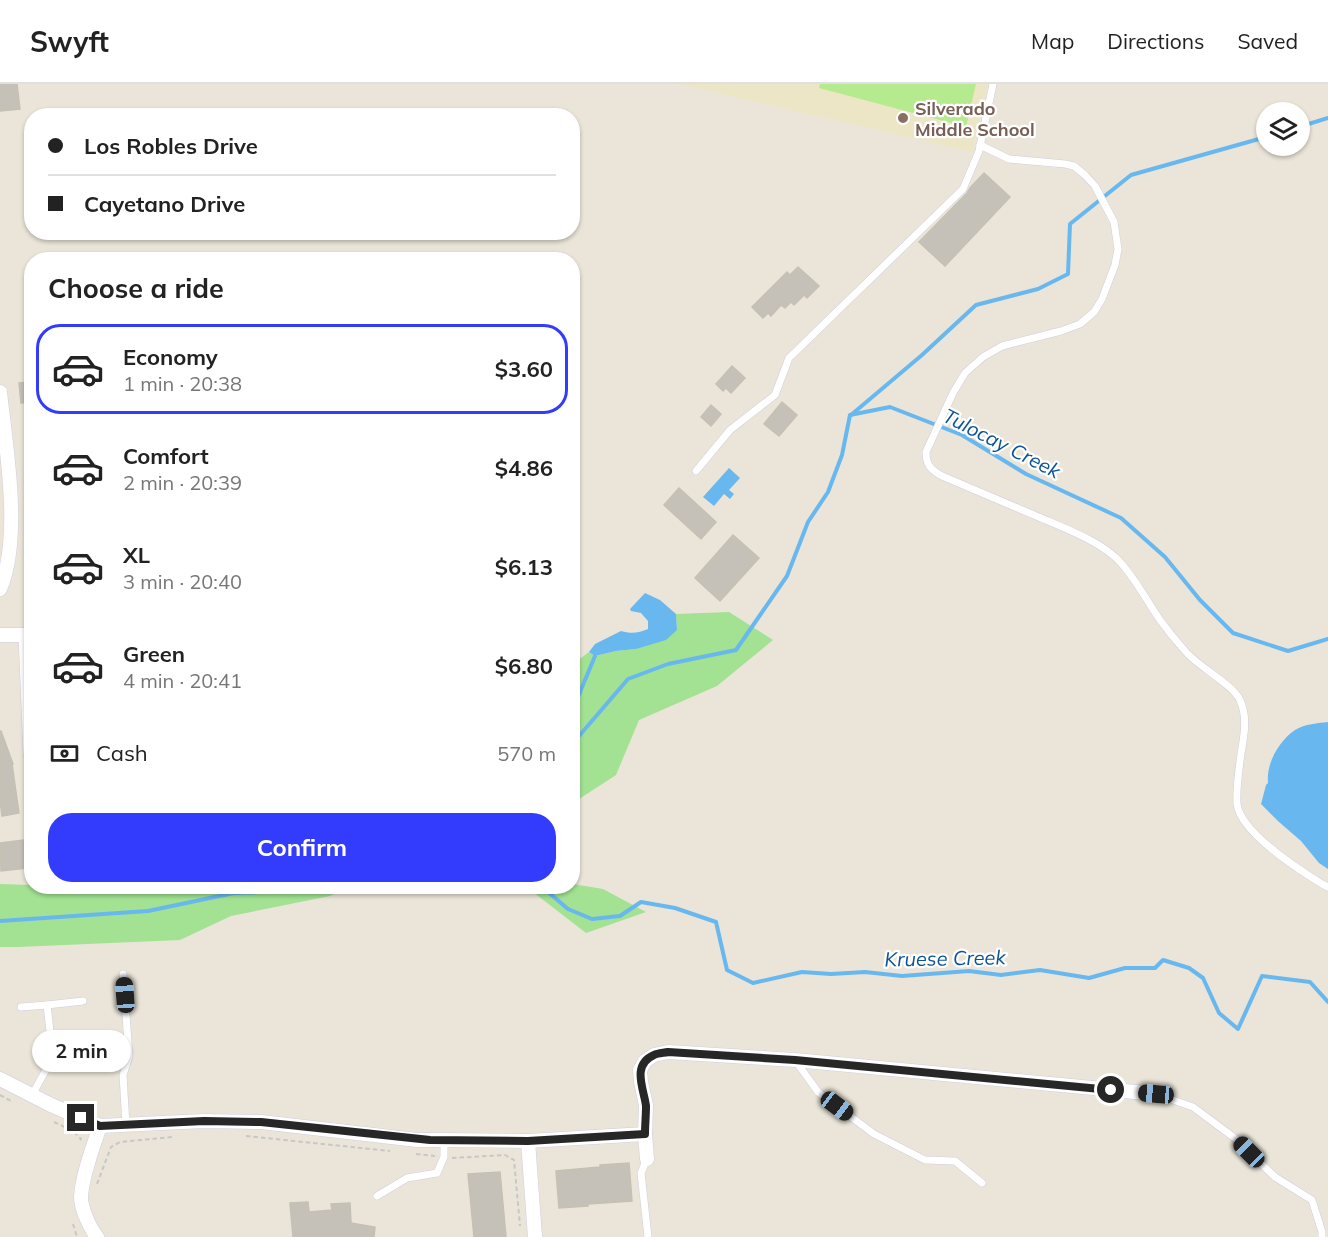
<!DOCTYPE html>
<html lang="en">
<head>
<meta charset="utf-8">
<style>
	body { margin:0; font-family:Mulish,sans-serif; background:#f2f2f2; color:#222; height:100vh; display:flex; flex-direction:column; font-size:22px; white-space:nowrap }
	* { box-sizing:border-box; margin:0 }
	p { font-size:20px; color:#767676 }
	.icon { flex:none; width:33px; height:33px; fill:none; stroke:currentColor; stroke-width:2; stroke-linecap:round; stroke-linejoin:round }
	.map { position:relative; flex:1; overflow:hidden }
	.drawer { position:absolute; left:24px; top:168px; width:556px; height:642px; display:flex; flex-direction:column; background:#fff; border-radius:24px; box-shadow:0 2px 4px #0004 }
	.drawer>* { flex:none }
	.hud { position:absolute; left:24px; top:24px; width:556px; height:132px; border-radius:24px; box-shadow:0 2px 4px #0004; display:grid; align-content:center; height:132px; padding:0 24px; background:#fff }
	.tools { position:absolute; left:1256px; top:18px; display:grid; gap:12px }
	.tools a { display:grid; place-items:center; width:54px; height:54px; border-radius:50%; background:#fff; box-shadow:0 2px 4px #0004; font-size:30px }
	.end { position:absolute; width:27px; height:27px; margin:-14px; border:8px solid #272727; background:#fff; box-shadow:0 0 0 3px #fff }
	.from { border-radius:50% }
	.bubble { position:absolute; height:42px; border-radius:21px; background:#fff; box-shadow:0 2px 4px #0004; font-size:20px; font-weight:700; line-height:42px; text-align:center }
	.car { position:absolute; width:18px; height:36px; margin:-18px -9px; border-radius:8px; box-shadow:0 0 4px 2px #0007; background:linear-gradient(#222 24%,#8ab4d8 0 40%,#222 0 76%,#8ab4d8 0 86%,#222 0) }
	.hud b { display:flex; align-items:center; gap:21px; height:57px; font-size:22px }
	.hud b+b { border-top:2px solid #e0e0e0 }
	.hud i { width:15px; height:15px; background:#222 }
	ul { padding:0; list-style:none }
	li { display:flex; align-items:center; gap:18px; height:90px; margin:0 12px 9px; padding:0 12px; border:3px solid transparent; border-radius:24px }
	li div { flex:1 }
	li b { display:block; font-size:22px }
	li em { font-style:normal; font-weight:700 }
	li.current { border-color:#333cfc }
	li>.icon { width:54px; height:54px; stroke-width:1.5 }
	h2 { padding:0 24px; font-size:27px; line-height:72px }
	.pay { display:flex; align-items:center; gap:15px; height:66px; padding:0 24px; font-size:22px }
	.pay p { margin-inline-start:auto }
	.button { display:flex; gap:12px; margin-top:auto; padding:12px 24px }
	.button a { flex:1; height:69px; border-radius:24px; background:#333cfc; color:#fff; font-size:24px; font-weight:700; line-height:69px; text-align:center }
	header { display:flex; align-items:center; gap:36px; box-sizing:border-box; height:84px; padding:0 30px; background:#fff; border-bottom:2px solid #e0e0e0 }
	header strong { font-size:28px }
	nav { display:flex; gap:33px; margin-inline-start:auto; font-size:21px }
	.map>svg:first-child { display:block }
	.education { fill:#ede6c6 }
	.green { fill:#a2e292 }
	.pitch { fill:#b6ea8e }
	.water { fill:#68b8ef }
	.lines { fill:none; stroke-linecap:round; stroke-linejoin:round }
	.stream { stroke:#68b8ef; stroke-width:4 }
	.building { fill:#c5c1b8; stroke:#c5c1b2; stroke-width:1.5 }
	.lane-casing { stroke:#cdcee1; stroke-width:8 }
	.street-casing { stroke:#cdcee1; stroke-width:15 }
	.path { stroke:#c7c7c7; stroke-width:2; stroke-dasharray:4.5 3; stroke-linecap:butt }
	.lane { stroke:#fff; stroke-width:7 }
	.street { stroke:#fff; stroke-width:14 }
	.route { stroke:#272727; stroke-width:8 }
	.education-dot { fill:#8d6e63; stroke:#fff; stroke-width:2 }
	.labels { text-anchor:middle; dominant-baseline:central; stroke-width:4.5; stroke-linejoin:round; paint-order:stroke }
	.education-label { font-size:18px; font-weight:bold; fill:#785e54; stroke:#fff; text-anchor:start }
	.water-label { font-size:20px; font-style:italic; fill:#0b5397; stroke:#fff }
</style>
</head>
<body>
<header>
<strong>Swyft</strong>
<nav><a>Map</a><a>Directions</a><a>Saved</a></nav>
</header>
<div class="map">
<svg width="1328" height="1153" viewBox="0 0 1328 1153">
	<rect width="100%" height="100%" fill="#eae5d8"/>
	<polygon class="education" points="679,0 987,0 972,68"/>
	<g class="green">
		<polygon points="729,528 773,556 717,602 639,636 616,691 573,719 573,580 589,568 595,572 616,567 636,565 677,546 676,530"/>
		<polygon points="0,800 31,801 32,802 348,803 330,812 231,832 180,856 18,863 0,863"/>
		<polygon points="573,800 603,805 646,828 586,849 533,808 519,803 573,802"/>
	</g>
	<polygon class="pitch" points="820,0 976,0 966,43 819,4"/>
	<g class="water">
		<polygon points="729,384 740,394 729,406 734,410 730,415 724,410 714,422 703,413"/>
		<path d="M645,509L660,516L676,530L677,546L666,556L636,565L616,567L595,572L589,568L595,560L621,547C631,550 639,549 648,545V537L641,529L631,527L630,525Z"/>
		<path d="M1328,638V785L1319,779L1301,757L1279,738L1261,720L1266,701L1268,699C1266,679 1279,657 1295,646C1305,640 1318,639 1328,638Z"/>
	</g>
	<g class="lines">
		<g class="stream">
			<polyline points="1299,43 1328,34"/>
			<polyline points="851,331 922,271 976,221 1038,205 1068,190 1070,140 1131,91 1266,53"/>
			<polyline points="573,625 595,572"/>
			<polyline points="573,659 628,595 668,580 736,566 787,492 808,438 828,408 842,371 850,331 890,323 962,351 1026,390 1121,434 1165,473 1200,516 1233,549 1288,567 1328,555"/>
			<polyline points="541,802 568,825 592,835 620,832 641,818 675,824 716,838 727,886 753,899 802,888 831,890 865,888 902,892 969,887 1001,891 1040,886 1089,894 1125,884 1155,884 1163,876 1189,884 1203,894 1219,929 1238,945 1262,892 1310,898 1328,918"/>
			<polyline points="0,837 148,827 234,809 286,807 294,802"/>
		</g>
	</g>
	<g class="building">
		<polygon points="0,0 17,0 20,25 0,27"/>
		<polygon points="984,89 1010,113 945,182 919,158 967,109 970,104"/>
		<polygon points="798,183 819,202 807,214 804,211 794,221 791,218 785,224 781,221 771,232 768,229 763,234 752,223 787,188 790,191"/>
		<polygon points="732,282 745,294 731,309 726,304 723,307 716,300"/>
		<polygon points="32,298 32,318 21,319 19,299"/>
		<polygon points="782,318 797,331 779,352 764,340"/>
		<polygon points="711,321 721,330 711,342 701,333"/>
		<polygon points="679,404 716,438 701,455 664,421"/>
		<polygon points="733,451 759,474 720,517 695,494"/>
		<polygon points="0,647 1,647 13,680 12,680 19,729 2,732 0,716"/>
		<polygon points="23,756 27,784 1,787 0,759"/>
		<polygon points="629,1079 632,1117 588,1120 588,1122 559,1124 556,1087 600,1083 600,1081"/>
		<polygon points="500,1088 506,1153 474,1153 468,1090"/>
		<polygon points="308,1118 309,1128 332,1126 331,1120 350,1119 351,1139 375,1143 374,1153 293,1153 290,1119"/>
	</g>
	<g class="lines">
		<g class="lane-casing">
			<g id="lane">
				<path d="M980,61L1009,75L1065,80L1074,82L1085,91L1095,102L1114,138L1118,165L1115,181L1102,215L1094,228L1080,240L1061,247L1002,262L983,273L965,289L953,309L926,368C926,381 931,386 942,392C973,405 1003,418 1034,431C1061,443 1102,457 1121,479C1136,496 1147,517 1160,536C1168,547 1177,558 1186,568C1199,583 1232,600 1240,616C1248,634 1244,651 1241,670C1239,684 1236,706 1237,720C1241,749 1298,785 1322,800L1328,803"/>
				<polyline points="696,387 730,346 775,311 789,274 963,105 979,67 993,0"/>
				<polyline points="22,551 27,670 32,682"/>
				<polyline points="123,890 129,972 123,991 126,1041"/>
				<polyline points="47,921 83,917"/>
				<polyline points="21,923 47,921 53,973 32,1011"/>
				<polyline points="795,976 818,1008 874,1050 925,1076 955,1077 982,1099"/>
				<polyline points="1156,1010 1193,1023 1236,1055 1275,1093 1312,1116 1322,1148 1322,1153"/>
				<polyline points="647,1075 641,1089 648,1153"/>
				<polyline points="377,1112 407,1094 437,1089 444,1073 444,1056"/>
			</g>
		</g>
		<g class="street-casing">
			<g id="street">
				<path d="M0,308C6,364 22,453 0,505"/>
				<polyline points="0,551 32,551"/>
				<polyline points="0,995 51,1021 100,1042 204,1037 261,1038 417,1056 444,1056 528,1057 645,1050"/>
				<polyline points="528,1057 535,1153"/>
				<polyline points="647,1075 645,1050 646,1021 641,998 640,986 645,977 654,971 668,968 795,976 1156,1010"/>
				<path d="M97,1153C90,1144 81,1125 81,1113C82,1092 93,1063 100,1042"/>
			</g>
		</g>
		<g class="path">
			<polyline points="0,1011 11,1017"/>
			<polyline points="54,1038 73,1047 81,1055 80,1056"/>
			<polyline points="246,1052 390,1067"/>
			<polyline points="416,1070 435,1072"/>
			<polyline points="452,1074 505,1071 514,1076 520,1142"/>
			<polyline points="97,1100 111,1063 120,1058 172,1053"/>
			<polyline points="73,1140 77,1153"/>
		</g>
		<use href="#lane" class="lane"/>
		<use href="#street" class="street"/>
	</g>
	<g class="lines">
		<path class="route" d="M81,1034L100,1042L204,1037L261,1038L430,1056L528,1057L645,1050C645,1041 646,1031 646,1022C644,1005 631,981 654,971C658,969 664,969 668,968L795,976L1111,1006"/>
	</g>
	<circle class="education-dot" cx="903" cy="34" r="6"/>
	<g class="labels">
		<g class="education-label">
			<text x="915" y="24">Silverado<tspan x="915" dy="21">Middle School</tspan></text>
		</g>
		<g class="water-label">
			<text transform="translate(1002 359) rotate(27)">Tulocay Creek</text>
			<text transform="translate(945 874) rotate(-1)">Kruese Creek</text>
		</g>
	</g>
</svg>
<div class="tools">
<a><svg class="icon" aria-label="layers" viewBox="0 0 24 24"><path d="M12 4l9 5-9 5-9-5zM3 14l9 5 9-5"/></svg></a>
</div>
<i class="end from" style="left:1111px;top:1006px"></i>
<i class="end" style="left:81px;top:1034px"></i>
<div class="bubble" style="left:32px;top:946px;width:99px">2 min</div>
<i class="car" style="left:125px;top:911px;rotate:356deg"></i>
<i class="car" style="left:1156px;top:1010px;rotate:275deg"></i>
<i class="car" style="left:837px;top:1022px;rotate:127deg"></i>
<i class="car" style="left:1249px;top:1068px;rotate:315deg"></i>
<div class="hud">
<b><i class="from"></i>Los Robles Drive</b>
<b><i></i>Cayetano Drive</b>
</div>
<section class="drawer">
<h2>Choose a ride</h2>
<ul>
<li class="current"><svg class="icon" aria-label="car" viewBox="0 0 24 24"><path d="M5 17H2v-5l4-1 3-4h7l3 4 3 1v5h-3M9 17h6M6 11h13"/><circle cx="7" cy="17" r="2"/><circle cx="17" cy="17" r="2"/></svg><div><b>Economy</b><p>1 min · 20:38</p></div><em>$3.60</em></li>
<li><svg class="icon" aria-label="car" viewBox="0 0 24 24"><path d="M5 17H2v-5l4-1 3-4h7l3 4 3 1v5h-3M9 17h6M6 11h13"/><circle cx="7" cy="17" r="2"/><circle cx="17" cy="17" r="2"/></svg><div><b>Comfort</b><p>2 min · 20:39</p></div><em>$4.86</em></li>
<li><svg class="icon" aria-label="car" viewBox="0 0 24 24"><path d="M5 17H2v-5l4-1 3-4h7l3 4 3 1v5h-3M9 17h6M6 11h13"/><circle cx="7" cy="17" r="2"/><circle cx="17" cy="17" r="2"/></svg><div><b>XL</b><p>3 min · 20:40</p></div><em>$6.13</em></li>
<li><svg class="icon" aria-label="car" viewBox="0 0 24 24"><path d="M5 17H2v-5l4-1 3-4h7l3 4 3 1v5h-3M9 17h6M6 11h13"/><circle cx="7" cy="17" r="2"/><circle cx="17" cy="17" r="2"/></svg><div><b>Green</b><p>4 min · 20:41</p></div><em>$6.80</em></li>
</ul>
<div class="pay"><svg class="icon" aria-label="cash" viewBox="0 0 24 24"><path d="M3 7h18v10H3z"/><circle cx="12" cy="12" r="2"/></svg>Cash<p>570 m</p></div>
<div class="button"><a>Confirm</a></div>
</section>
</div>
</body>
</html>
